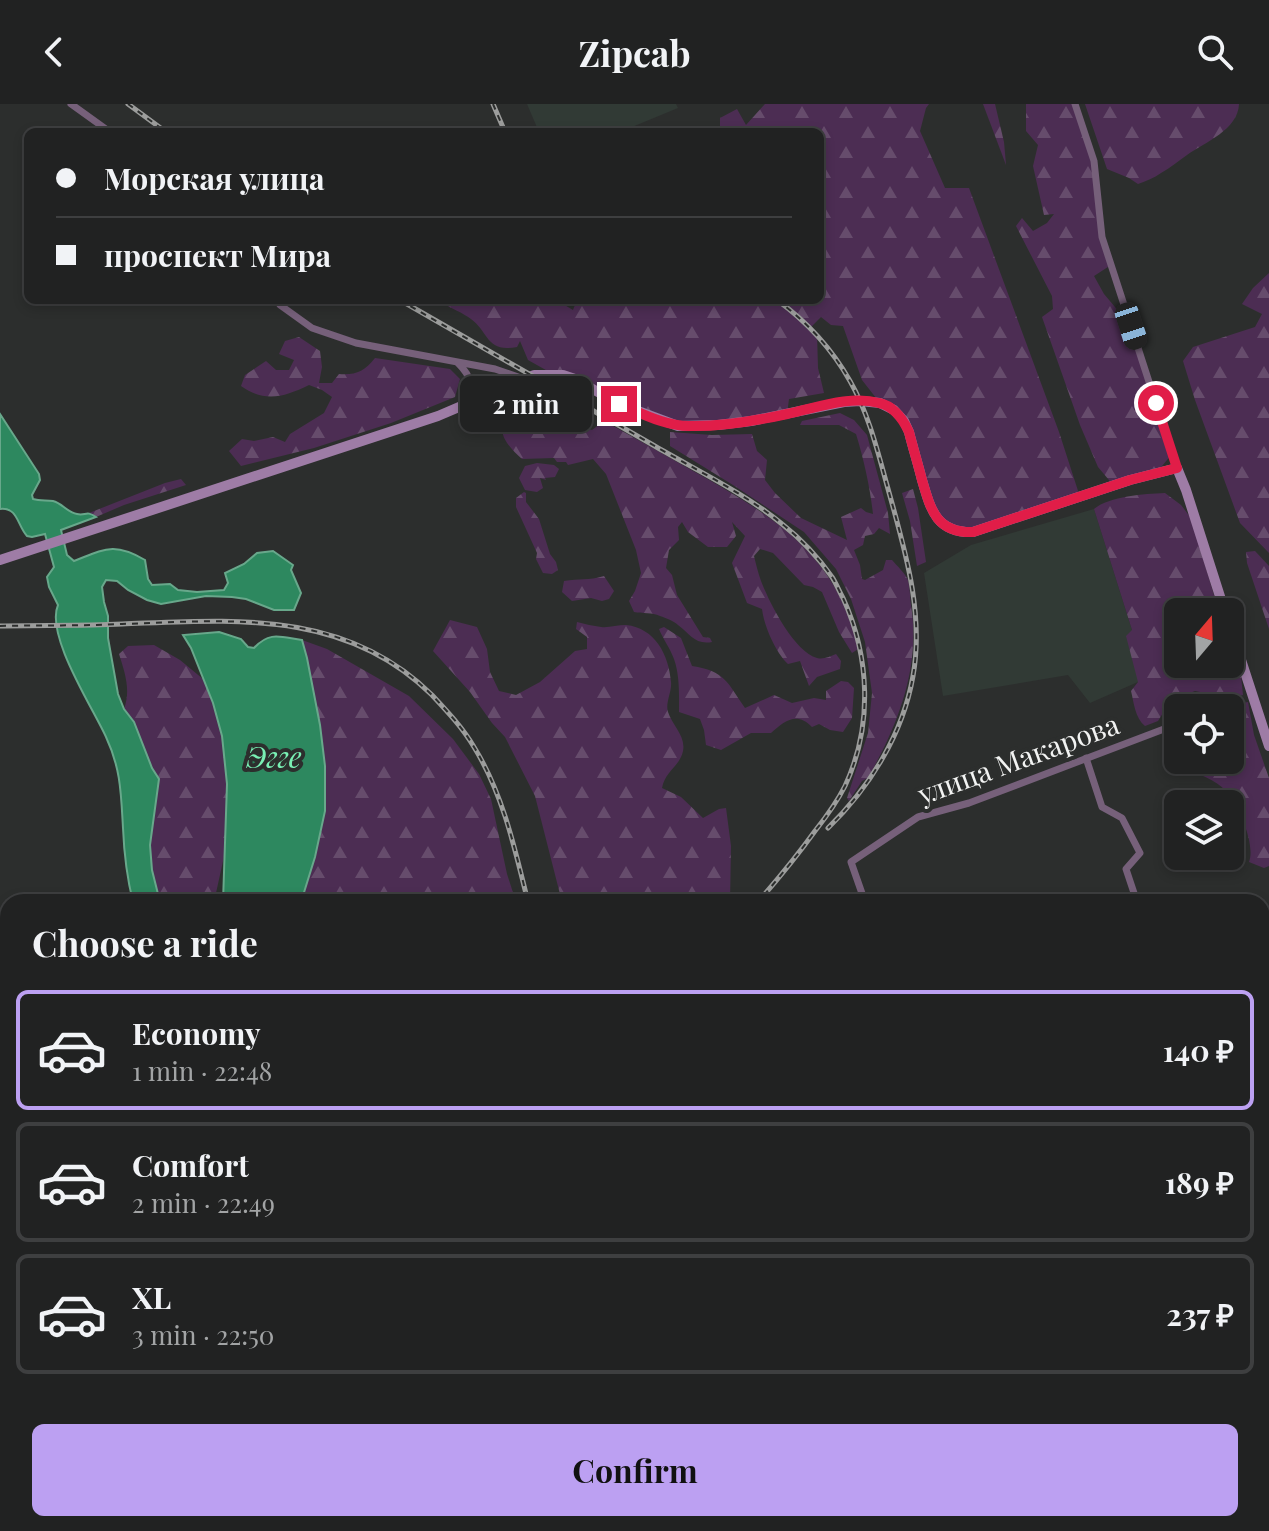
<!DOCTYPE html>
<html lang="en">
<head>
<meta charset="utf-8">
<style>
	body { margin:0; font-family:"Playfair Display",serif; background:#2d2f2f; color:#f1f3f6; height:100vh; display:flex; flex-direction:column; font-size:30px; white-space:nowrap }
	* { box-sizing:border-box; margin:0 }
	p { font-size:26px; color:#a2a4a5 }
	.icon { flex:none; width:44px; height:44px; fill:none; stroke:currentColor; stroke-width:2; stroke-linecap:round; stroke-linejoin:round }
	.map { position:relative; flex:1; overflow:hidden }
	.side { position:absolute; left:0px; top:790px; width:1270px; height:638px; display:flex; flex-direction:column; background:#212222; border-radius:24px 24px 0 0; box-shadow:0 4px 12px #0003,0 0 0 2px #3e3f40 }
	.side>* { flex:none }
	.banner { position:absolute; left:24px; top:24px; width:800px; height:176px; border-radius:12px; box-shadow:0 4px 12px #0003,0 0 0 2px #3e3f40; display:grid; align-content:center; height:176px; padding:0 32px; background:#212222 }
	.needle { width:52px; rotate:19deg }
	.buttons { position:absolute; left:1164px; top:494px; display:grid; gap:16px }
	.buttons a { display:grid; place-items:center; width:80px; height:80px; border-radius:12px; background:#212222; box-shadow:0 4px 12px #0003,0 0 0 2px #3e3f40; font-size:40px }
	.end { position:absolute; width:36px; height:36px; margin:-18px; border:10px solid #e11d48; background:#fff; box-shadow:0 0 0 4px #fff }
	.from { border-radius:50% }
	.bubble { position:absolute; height:56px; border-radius:12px; background:#212222; box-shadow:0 4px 12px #0003,0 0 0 2px #3e3f40; font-size:26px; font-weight:700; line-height:56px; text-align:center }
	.car { position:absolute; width:24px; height:48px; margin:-24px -12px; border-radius:10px; box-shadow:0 0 6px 2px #0007; background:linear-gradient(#222 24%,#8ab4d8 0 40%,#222 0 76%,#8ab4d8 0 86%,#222 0) }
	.banner b { display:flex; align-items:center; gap:28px; height:76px; font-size:30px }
	.banner b+b { border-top:2px solid #3e3f40 }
	.banner i { width:20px; height:20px; background:#f1f3f6 }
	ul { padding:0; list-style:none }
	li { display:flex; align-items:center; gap:24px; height:120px; margin:0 16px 12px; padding:0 16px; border:4px solid #3e3f40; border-radius:12px }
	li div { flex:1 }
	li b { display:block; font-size:30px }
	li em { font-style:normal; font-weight:700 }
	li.active { border-color:#bca0f2 }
	li>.icon { width:72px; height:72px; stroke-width:1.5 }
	h2 { padding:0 32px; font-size:36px; line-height:96px }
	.button { display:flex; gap:16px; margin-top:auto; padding:16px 32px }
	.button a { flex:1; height:92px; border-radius:12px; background:#bca0f2; color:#111; font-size:32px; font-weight:700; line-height:92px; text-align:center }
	header { display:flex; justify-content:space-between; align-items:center; height:104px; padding:0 32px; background:#212222; font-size:36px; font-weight:700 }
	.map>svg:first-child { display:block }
	.built { fill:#313a35 }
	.forest { fill:url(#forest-firs) }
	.water { fill:#2d885f; stroke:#68a88b; stroke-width:2 }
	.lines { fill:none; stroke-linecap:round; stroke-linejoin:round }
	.stream { stroke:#68a88b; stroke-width:2 }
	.street { stroke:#76607a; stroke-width:7 }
	.secondary { stroke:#9e7ca6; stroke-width:10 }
	.rail-casing { stroke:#9c9d9c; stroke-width:5 }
	.rail { stroke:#2c2e2d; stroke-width:2; stroke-dasharray:6; stroke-linecap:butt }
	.route { stroke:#e11d48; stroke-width:10 }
	.labels { text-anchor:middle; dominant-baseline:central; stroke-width:8; stroke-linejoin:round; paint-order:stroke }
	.street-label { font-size:28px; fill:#f2f3f2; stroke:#2c2e2d }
	.water-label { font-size:30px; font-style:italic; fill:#79f0b4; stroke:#2c2e2d }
</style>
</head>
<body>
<header><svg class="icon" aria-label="back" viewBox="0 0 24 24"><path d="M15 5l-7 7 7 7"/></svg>Zipcab<svg class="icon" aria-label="search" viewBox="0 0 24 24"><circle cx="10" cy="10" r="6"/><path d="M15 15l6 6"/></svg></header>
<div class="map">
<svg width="1269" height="1427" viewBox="0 0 1269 1427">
	<defs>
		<pattern id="forest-firs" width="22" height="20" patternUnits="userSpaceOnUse" patternTransform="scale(2)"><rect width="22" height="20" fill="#4c2d53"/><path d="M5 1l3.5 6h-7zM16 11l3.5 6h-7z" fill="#664c6c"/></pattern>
	</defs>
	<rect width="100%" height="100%" fill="#2c2e2d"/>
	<g class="built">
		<polygon points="527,0 676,0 678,4 632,23 633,28 539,28"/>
		<polygon points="1094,405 1147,574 1090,599 1068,571 943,592 924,469 971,441"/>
		<polygon points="1269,806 1269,1029 1262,1032 1262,809"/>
	</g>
	<g class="forest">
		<path d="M765,0H929L926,4L920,27L945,84H969L1059,328L1080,393L973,428L938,416L909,328L880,299L862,276L843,222L831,221L821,213L810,224L817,230L818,264L824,289L789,295L787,310L691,322L553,270L528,256L520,237L517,243C486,249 489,228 471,215C463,209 451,204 442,199L443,196H556L573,206L577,196H820V28H720V14L737,5L746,21Z"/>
		<polygon points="983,0 995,0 1004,38 1006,61"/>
		<polygon points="1026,0 1075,0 1094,57 1102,133 1111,161 1094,172 1104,190 1131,222 1172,350 1157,368 1114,382 1098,363 1080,321 1042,213 1053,205 1052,192 1016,122 1022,114 1033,127 1047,119 1054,110 1044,111 1033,62 1038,41 1026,27"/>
		<path d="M1085,0H1239C1238,26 1205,38 1187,51C1178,57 1170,64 1161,69C1154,74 1146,77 1138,80L1129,74L1107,65Z"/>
		<polygon points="1269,169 1269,449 1240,419 1195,296 1183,257 1193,243 1255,223 1262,210 1242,200 1253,184"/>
		<path d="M299,233L320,247L322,263L319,279H332L339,270C356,271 364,268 375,254L450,265L460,275L455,293L391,319L314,344L241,362L229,347L242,335L254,337L273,333L285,338L290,330L324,309L332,293L322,286L309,281C284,293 265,299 241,282L245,271L266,257L276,266H289L294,256L279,250L285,237Z"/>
		<path d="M526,306L548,312L567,324L579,321L592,326L604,317C635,334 665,351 695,368C772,411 839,452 858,545L852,549L839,528L822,488L813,483L804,481L773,449L760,445L754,452C756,460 758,469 761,477C769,498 794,548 817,554C824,556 830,552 836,550L841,557L840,565L817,573L809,582L800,557L788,560C776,549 764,522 762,505L747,499L732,459L745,432L732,418L736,432L727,443H708L688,428L682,418L678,423L679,436L669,446L666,464L672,471L677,491L703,533L710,534L712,538C695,541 690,530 678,521C674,517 666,514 660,512C652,508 643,510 634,508L629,497L635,487L641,469L636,446L606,370L593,355L568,361L566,358H557L554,354L522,355C511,345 494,329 507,314C511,309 521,308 526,306Z"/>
		<path d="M840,309L854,316L867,331L888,409L890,430L879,424L874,430L865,432L863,441L854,446L860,461L862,475L865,476L883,466L886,456H892C897,462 905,469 908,476C910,483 910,494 911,501C921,563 898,621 868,674L862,677L849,697L847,694L868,629L872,589L865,538L851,495L836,465L804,428L733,381L670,342V328L712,331L752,330L757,347L767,356L765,376L775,389L801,414L847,436L841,413L861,404L866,408L873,410C870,383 864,356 856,330L839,321H800L802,317Z"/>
		<polygon points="537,359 554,361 559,365 555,373 545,374 546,376 540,374 543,384 537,388 525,386 519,374 525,362"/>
		<polygon points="181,375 186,381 124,401 96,413 89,409 165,379"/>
		<polygon points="913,385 918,404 926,458 917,462 910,417 902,389"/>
		<polygon points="524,388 526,389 526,398 539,415 550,450 556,458 558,466 552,470 543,469 536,455 537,449 516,403 516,394"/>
		<path d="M1165,389L1181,401L1191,414L1219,508H1178V560H1230V541L1241,572L1243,591L1231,594L1195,587L1171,596L1158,617L1145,622C1135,614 1134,599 1131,587L1138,578L1126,532L1132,526L1094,405C1110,392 1144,390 1165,389Z"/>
		<polygon points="1255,447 1269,462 1269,525 1247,459 1246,448"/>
		<path d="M604,472L614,487L609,495L602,497L591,494L572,497L562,488L564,477C580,474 588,477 604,472Z"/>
		<path d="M450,516L477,523L487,545L490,568L499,587L516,591L540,578L575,547L587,545V533L576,525L577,518C585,520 593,522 601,523C609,524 617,521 626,521C655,524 669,551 671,578C672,588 665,599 668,608C672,621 686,632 683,647C680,662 665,667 662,684L681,693L703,714L719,705L726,704L731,742L730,798H562L535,692L505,633L492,619L470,588L433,547Z"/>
		<path d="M664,523L681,534L692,562C725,567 727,578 745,604L774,591L792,599L814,594L826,596V587L841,577L848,578L854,584L852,614L843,628L830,626L819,620L812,623C797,607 784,617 771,629H751L721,646L706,641L704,626L700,615L679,608C679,591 680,572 674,555C670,544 663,535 659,525Z"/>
		<polygon points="302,536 327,545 409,592 453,635 479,670 491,695 507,770 516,798 301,798 315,753 325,707 312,586 307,554"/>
		<path d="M154,541L180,556L203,575L213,599L222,632L227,680L225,748L214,798H160L152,766L150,741L158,675L152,664L134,618L124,605C131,586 125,569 119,550L128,542Z"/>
		<path d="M1248,598L1254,631L1269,674V762L1264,764L1249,758C1256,740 1238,700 1225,686C1216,676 1198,670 1185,664L1183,656H1230V616L1238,600Z"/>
		<polygon points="1269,1071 1269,1145 1268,1146 1262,1140 1262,1131 1266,1119 1262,1113 1262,1079"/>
		<polygon points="1269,1183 1269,1324 1262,1331 1262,1189"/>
		<polygon points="1262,1376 1269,1376 1269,1427 1179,1427 1186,1420 1262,1420"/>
		<polygon points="661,1420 986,1420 979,1427 662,1427"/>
		<polygon points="1026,1420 1175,1420 1168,1427 1006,1427 1006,1425 1021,1426"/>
	</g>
	<g class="water">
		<path d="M0,310L39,370L40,376L32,391L33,395C40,397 46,396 53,397C62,399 68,409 77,410C86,412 86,406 96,413L61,426L67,451L74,457C105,445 114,438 145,456L148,475L152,481L170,480L178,486L197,488L224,486L228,479L225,469L244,460L257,449L273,447L293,461L291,466L301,489L294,506H274L246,495L232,493L206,492L161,500L147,496L128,486L117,477L106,476L102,483L104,498L108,512V534L118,590L124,605L134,618L152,664L159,675L150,741L152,766L160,798H133C127,774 124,748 123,724C121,690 121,665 106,633C93,604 45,531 58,501L49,483L47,473L54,463L45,430L32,433L27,432C17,421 18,403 0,405Z"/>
		<path d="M219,528L241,535L248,543L254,544C270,527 280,533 302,536L307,554L320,621L325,662V707L315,753L301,798H223L227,680L222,632L213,599L191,544L183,531Z"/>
		<polygon points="8,1175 8,1237 0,1244 0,1180"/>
	</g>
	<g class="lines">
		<polyline class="stream" points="349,1420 356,1427"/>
		<g class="street">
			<polyline points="71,0 110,28"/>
			<polyline points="1075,0 1094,57 1102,133 1177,364"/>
			<polyline points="277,196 280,201 312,224 356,239 495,265 524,275"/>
			<path d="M458,259C473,274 472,281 466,301"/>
			<polyline points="1086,654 1102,703 1122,714 1140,749 1126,765 1137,798"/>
			<polyline points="848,798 863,793"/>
			<polyline points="865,798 851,758 918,713 969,699 1164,625"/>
		</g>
		<g class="secondary">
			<path d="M0,456L438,312L534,271H563L575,275L619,300L678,322L718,321L751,317L844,298L860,297L880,299L894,306L904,317L909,328C913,344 918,360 922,376C931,407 937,429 973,428L1130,376L1177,364L1186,386L1225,508"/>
			<polyline points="1230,522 1269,642"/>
			<polyline points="1262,1173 1269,1166"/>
			<polyline points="996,1427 1003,1420"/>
		</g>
		<g class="rail-casing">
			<g id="rail">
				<polyline points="128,0 166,28"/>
				<polyline points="493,0 505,28"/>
				<path d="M400,196C484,245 569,292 653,341C694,365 746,390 782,420C801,435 818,453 832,473C836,479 839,487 843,494C870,553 873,622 845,682C837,698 826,713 815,727C797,752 778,775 758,798"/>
				<path d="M777,196C806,217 832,245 850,277C870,312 879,353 890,392C906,450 924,511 913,572C903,630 870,683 828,724"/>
				<path d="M0,522C41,521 81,522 122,520C234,516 345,505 432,591C447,607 463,624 474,643C503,690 515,745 528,798"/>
				<polyline points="637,1420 640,1427"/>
			</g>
		</g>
		<use href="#rail" class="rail"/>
	</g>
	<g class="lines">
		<path class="route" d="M619,300C641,309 665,322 689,322C722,323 755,317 787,310C816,304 850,291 879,299C894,302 903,315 909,328C913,344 918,360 922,376C931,407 937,429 973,428L1130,376L1177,364L1156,299"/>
	</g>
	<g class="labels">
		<g class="street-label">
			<text transform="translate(1018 654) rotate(-20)">улица Макарова</text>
		</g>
		<g class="water-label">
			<text x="274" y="652">Эгге</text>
		</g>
	</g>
</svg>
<div class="buttons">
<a><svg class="needle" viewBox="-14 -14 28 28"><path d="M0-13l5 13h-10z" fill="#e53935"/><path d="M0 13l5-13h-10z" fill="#a2a4a5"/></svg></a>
<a><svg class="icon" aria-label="locate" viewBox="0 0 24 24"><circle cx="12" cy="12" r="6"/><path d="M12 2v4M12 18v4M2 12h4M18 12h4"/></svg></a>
<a><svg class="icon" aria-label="layers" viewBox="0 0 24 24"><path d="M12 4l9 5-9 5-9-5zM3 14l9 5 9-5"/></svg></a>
</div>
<i class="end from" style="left:1156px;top:299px"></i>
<i class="end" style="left:619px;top:300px"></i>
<div class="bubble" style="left:460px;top:272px;width:132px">2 min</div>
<i class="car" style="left:1131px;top:222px;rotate:162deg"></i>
<div class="banner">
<b><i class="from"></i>Морская улица</b>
<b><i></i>проспект Мира</b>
</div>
<section class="side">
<h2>Choose a ride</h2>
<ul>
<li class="active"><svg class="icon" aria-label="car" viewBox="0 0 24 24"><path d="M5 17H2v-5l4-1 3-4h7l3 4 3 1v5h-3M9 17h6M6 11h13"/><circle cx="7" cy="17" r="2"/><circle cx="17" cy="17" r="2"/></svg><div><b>Economy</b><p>1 min · 22:48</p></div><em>140 ₽</em></li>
<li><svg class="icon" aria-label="car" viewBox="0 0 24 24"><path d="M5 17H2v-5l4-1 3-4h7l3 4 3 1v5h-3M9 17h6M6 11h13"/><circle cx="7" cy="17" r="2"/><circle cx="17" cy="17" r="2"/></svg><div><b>Comfort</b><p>2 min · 22:49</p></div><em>189 ₽</em></li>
<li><svg class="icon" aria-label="car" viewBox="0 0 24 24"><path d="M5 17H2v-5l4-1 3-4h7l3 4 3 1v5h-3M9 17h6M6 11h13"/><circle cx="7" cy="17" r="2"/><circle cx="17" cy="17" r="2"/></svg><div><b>XL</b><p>3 min · 22:50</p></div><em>237 ₽</em></li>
</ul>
<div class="button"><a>Confirm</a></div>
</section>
</div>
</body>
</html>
